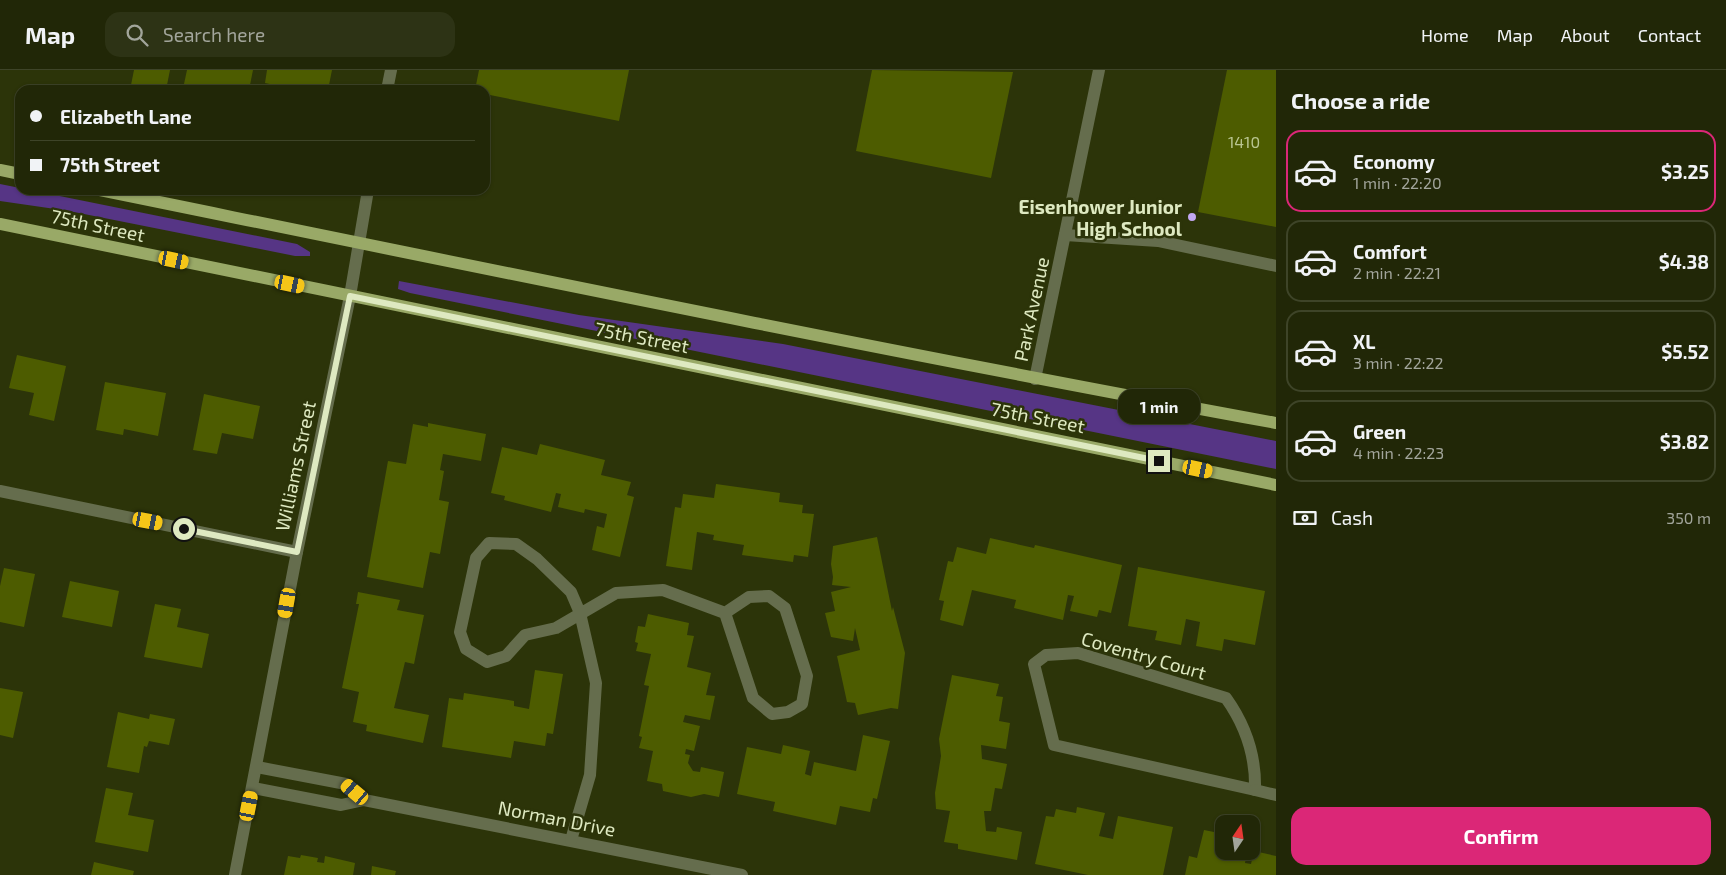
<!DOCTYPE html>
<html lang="en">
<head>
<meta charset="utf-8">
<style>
	body { margin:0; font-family:"Exo 2",sans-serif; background:#2d3315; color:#f1f3f6; height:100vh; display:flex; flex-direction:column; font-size:19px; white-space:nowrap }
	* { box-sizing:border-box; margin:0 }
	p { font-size:16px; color:#a2a59b }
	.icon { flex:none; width:28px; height:28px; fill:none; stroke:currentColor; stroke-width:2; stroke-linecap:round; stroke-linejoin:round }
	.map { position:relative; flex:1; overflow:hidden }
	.drawer { display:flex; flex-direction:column; background:#212707; width:450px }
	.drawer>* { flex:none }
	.banner { position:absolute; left:15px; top:15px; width:475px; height:110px; border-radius:15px; box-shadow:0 1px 4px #0004,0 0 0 1px #3e4428; display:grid; align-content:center; height:110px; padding:0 15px; background:#212707 }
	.needle { width:32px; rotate:13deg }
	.buttons { position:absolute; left:1215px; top:745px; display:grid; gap:10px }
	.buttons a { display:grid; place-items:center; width:45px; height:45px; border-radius:10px; background:#212707; box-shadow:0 1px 4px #0004,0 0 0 1px #3e4428; font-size:25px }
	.end { position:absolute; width:22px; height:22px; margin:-11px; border:6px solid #dee9c1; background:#111; box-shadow:0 0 0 2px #111 }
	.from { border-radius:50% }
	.bubble { position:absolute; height:35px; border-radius:15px; background:#212707; box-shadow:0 1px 4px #0004,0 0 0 1px #3e4428; font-size:16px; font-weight:700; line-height:35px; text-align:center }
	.car { position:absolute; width:15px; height:30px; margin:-15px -8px; border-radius:6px; box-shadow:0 0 4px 1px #0007; background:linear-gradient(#f5c518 24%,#345 0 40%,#f5c518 0 76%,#345 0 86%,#f5c518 0) }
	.banner b { display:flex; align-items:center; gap:18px; height:48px; font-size:19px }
	.banner b+b { border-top:1px solid #3e4428 }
	.banner i { width:12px; height:12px; background:#f1f3f6 }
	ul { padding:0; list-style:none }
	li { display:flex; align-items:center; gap:15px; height:82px; margin:0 10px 8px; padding:0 5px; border:2px solid #3e4428; border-radius:15px }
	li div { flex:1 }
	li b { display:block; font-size:19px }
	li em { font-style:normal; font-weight:700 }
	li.active { border-color:#db2777 }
	li>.icon { width:45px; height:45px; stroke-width:1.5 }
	h2 { padding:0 15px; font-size:22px; line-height:60px }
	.pay { display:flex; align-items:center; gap:12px; height:55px; padding:0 15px; font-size:19px }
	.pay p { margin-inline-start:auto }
	.button { display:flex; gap:10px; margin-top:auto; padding:10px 15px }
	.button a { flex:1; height:58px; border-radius:15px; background:#db2777; color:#fff; font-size:20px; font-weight:700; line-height:58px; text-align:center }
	header { display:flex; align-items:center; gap:30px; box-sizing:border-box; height:70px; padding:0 25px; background:#212707; border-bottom:1px solid #3e4428 }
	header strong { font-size:24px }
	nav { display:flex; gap:28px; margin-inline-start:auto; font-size:18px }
	.search { width:350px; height:45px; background:#2d3315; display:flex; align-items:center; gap:12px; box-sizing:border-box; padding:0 18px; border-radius:15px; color:#a2a59b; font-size:19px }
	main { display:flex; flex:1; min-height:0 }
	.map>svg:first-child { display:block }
	.green { fill:#563585 }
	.building { fill:#4d5c00 }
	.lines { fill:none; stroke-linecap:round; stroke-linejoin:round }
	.minor { stroke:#656d4d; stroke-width:12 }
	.major { stroke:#99a967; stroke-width:12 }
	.route { stroke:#dee9c1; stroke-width:6 }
	.poi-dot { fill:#c2a8f2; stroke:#2c3409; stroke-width:2 }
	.labels { text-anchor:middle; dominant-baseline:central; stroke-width:5; stroke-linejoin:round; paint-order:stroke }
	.number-label { font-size:16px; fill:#bac691 }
	.poi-label { font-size:19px; font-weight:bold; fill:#dee9c1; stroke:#2c3409; text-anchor:end }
	.street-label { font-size:19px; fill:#dee9c1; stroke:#2c3409 }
</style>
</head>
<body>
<header>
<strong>Map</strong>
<div class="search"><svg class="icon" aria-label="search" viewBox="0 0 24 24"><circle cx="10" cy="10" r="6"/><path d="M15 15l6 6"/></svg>Search here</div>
<nav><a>Home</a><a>Map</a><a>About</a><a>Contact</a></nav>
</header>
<main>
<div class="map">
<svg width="1276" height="805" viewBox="0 0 1276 805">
	<rect width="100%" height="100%" fill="#2c3409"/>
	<g class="green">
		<polygon points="0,114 20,118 20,120 30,120 297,174 310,182 310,186 295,186 69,141 0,131"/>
		<polygon points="399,211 579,245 783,274 1276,371 1276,399 410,223 398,219"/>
	</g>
	<g class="building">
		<polygon points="134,0 170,0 166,20 130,20"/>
		<polygon points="187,0 253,0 249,20 212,20 184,14"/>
		<polygon points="267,0 332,0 328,20 297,20 265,13"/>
		<polygon points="479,0 629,0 619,51 485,24 485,20 475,20"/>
		<polygon points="872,0 1013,2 991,108 856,81"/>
		<polygon points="1227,0 1276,0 1276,157 1198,142"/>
		<polygon points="17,285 66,296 54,351 29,345 34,323 9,318"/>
		<polygon points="105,312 166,323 158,366 124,359 123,365 96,360"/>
		<polygon points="204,324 260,336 253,369 222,363 217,384 193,380"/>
		<polygon points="428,353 486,364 481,391 443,384 440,400 444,401 439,430 449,432 440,484 430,482 423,518 367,507 388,391 406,394 413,354 428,357"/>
		<polygon points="540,374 605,390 601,405 631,412 627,425 634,427 620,487 592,480 597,456 604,458 607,444 585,439 584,443 558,437 561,424 556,423 551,442 504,430 505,426 491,423 502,377 537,385"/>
		<polygon points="716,414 780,423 779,432 803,435 802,443 814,444 808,487 794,485 793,492 742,485 744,475 713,470 714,465 697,462 692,500 666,496 675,437 681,438 683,424 714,428"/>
		<polygon points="877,467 892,541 893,537 905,583 898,639 891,638 858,645 855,633 847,632 837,586 860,580 855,558 853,571 831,567 825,543 835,541 831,522 851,517 832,515 833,507 831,494 833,476"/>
		<polygon points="990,468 1034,478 1035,475 1122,495 1111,543 1099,540 1097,547 1070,541 1074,526 1068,525 1063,550 1014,538 1016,530 972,520 963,556 940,550 944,531 939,530 948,491 953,492 957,477 986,484"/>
		<polygon points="1138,497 1265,521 1255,575 1224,569 1222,581 1196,576 1200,552 1186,549 1181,575 1155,570 1157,561 1128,556"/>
		<polygon points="4,498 35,504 24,557 0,552 0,516"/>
		<polygon points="70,511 119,521 112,557 62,547"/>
		<polygon points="358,522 400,530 397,540 424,545 414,594 405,592 394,638 429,645 423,673 366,661 367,655 353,652 359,622 342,618 359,534 356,534"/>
		<polygon points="155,534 181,539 177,557 209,564 202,598 144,587"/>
		<polygon points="648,544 689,553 687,565 694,566 687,597 711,603 706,625 715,626 710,650 685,645 683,652 700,656 694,681 686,679 685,684 690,685 688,693 693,701 700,702 701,697 724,702 719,727 704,724 691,727 663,721 662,714 647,711 653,681 639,678 642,667 639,666 649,616 644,615 651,584 636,581 638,573 635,572 638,556 645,557"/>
		<polygon points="535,600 563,604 553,664 547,663 545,676 514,671 511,688 442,677 449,628 463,630 464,623 514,631 514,636 529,639"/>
		<polygon points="952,605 999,614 996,626 1003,627 999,651 1010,653 1006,679 981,675 982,689 1007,694 1002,719 995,718 991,741 984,741 986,761 996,762 997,757 1022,762 1017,790 958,779 958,774 944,772 950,741 936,739 935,723 941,686 939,669"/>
		<polygon points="0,618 23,622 13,668 0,665"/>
		<polygon points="118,642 149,649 150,644 175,649 169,675 149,671 147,677 144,676 139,703 107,697"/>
		<polygon points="863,665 890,671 877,729 873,728 870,742 840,736 836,755 773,741 775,732 737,724 747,677 781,684 783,675 810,681 805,704 811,706 814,692 856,701"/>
		<polygon points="106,718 133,723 128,745 154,750 148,782 95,772"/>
		<polygon points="1077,737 1105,743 1099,766 1113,769 1118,746 1173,757 1163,805 1088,805 1035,794 1046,746 1054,747 1056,739 1076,743"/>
		<polygon points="1204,760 1224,764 1224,781 1247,781 1245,793 1251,794 1254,781 1276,786 1276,805 1185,805 1189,786 1197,788"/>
		<polygon points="301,785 318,788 317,792 324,793 325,786 355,793 353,805 284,805 288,786 300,788"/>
		<polygon points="94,792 134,801 133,805 91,805"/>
		<polygon points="372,796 396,801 395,805 371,805"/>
	</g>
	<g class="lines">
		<g class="minor">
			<polyline points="387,20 391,0"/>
			<polyline points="1065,165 1158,171 1276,196"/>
			<polyline points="1035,309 1099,0"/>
			<polyline points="0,421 297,482"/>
			<path d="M1078,583L1226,628C1246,656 1256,686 1255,720L1054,675L1034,594L1046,585Z"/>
			<polyline points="257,697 346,714 364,730"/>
			<polyline points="253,718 341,735 364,730 742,805"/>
			<polyline points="1255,720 1276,725"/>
			<polyline points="571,770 590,705 596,613 580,543 571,522 537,489 516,474 489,473 476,488 460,562 466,579 487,592 506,586 525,565 556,558 616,523 663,520 725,543 749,527 769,526 785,538 807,606 802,634 788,642 772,644 753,628 725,543"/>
			<polyline points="235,805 297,482 350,226 368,120"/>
		</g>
		<g class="major">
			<polyline points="0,100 20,104"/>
			<path d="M100,120C492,200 883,281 1276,353"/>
			<polyline points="0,154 1276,415"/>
		</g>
	</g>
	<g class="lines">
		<polyline class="route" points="184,459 297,482 350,226 1159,391"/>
	</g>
	<circle class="poi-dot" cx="1192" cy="147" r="5"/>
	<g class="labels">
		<g class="number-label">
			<text x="1244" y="71">1410</text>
		</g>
		<g class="poi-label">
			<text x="1182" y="136">Eisenhower Junior<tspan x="1182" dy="22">High School</tspan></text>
		</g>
		<g class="street-label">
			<text transform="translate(98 155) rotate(12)">75th Street</text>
			<text transform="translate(1031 239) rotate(-78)">Park Avenue</text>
			<text transform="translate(642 267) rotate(11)">75th Street</text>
			<text transform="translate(1038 347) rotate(11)">75th Street</text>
			<text transform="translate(295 396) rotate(-78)">Williams Street</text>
			<text transform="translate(1144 585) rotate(16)">Coventry Court</text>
			<text transform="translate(557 748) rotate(11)">Norman Drive</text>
		</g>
	</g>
</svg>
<div class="buttons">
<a><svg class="needle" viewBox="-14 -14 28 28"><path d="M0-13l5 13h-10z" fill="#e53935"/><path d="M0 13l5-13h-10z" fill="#a2a59b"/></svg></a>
</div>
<i class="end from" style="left:184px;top:459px"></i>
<i class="end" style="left:1159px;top:391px"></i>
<div class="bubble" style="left:1118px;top:319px;width:82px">1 min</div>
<i class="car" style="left:174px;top:190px;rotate:102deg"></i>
<i class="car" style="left:290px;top:214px;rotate:102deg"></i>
<i class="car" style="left:1198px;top:399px;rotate:102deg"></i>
<i class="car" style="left:148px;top:451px;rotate:101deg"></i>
<i class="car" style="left:287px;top:533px;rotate:190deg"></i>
<i class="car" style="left:355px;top:722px;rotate:310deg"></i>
<i class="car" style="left:249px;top:736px;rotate:11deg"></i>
<div class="banner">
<b><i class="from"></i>Elizabeth Lane</b>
<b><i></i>75th Street</b>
</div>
</div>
<section class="drawer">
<h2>Choose a ride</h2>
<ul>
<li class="active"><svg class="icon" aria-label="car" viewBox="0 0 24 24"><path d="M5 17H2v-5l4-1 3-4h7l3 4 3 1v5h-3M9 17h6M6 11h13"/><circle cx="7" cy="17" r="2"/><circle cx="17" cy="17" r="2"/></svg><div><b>Economy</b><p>1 min · 22:20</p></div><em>$3.25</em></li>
<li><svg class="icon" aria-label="car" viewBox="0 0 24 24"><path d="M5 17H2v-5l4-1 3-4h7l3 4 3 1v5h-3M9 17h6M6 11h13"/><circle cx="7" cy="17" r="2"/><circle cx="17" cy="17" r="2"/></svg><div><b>Comfort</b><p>2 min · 22:21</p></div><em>$4.38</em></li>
<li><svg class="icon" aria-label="car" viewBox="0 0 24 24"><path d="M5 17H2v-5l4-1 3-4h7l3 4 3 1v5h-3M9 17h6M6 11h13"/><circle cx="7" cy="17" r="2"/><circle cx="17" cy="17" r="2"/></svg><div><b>XL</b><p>3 min · 22:22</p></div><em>$5.52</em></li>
<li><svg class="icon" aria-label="car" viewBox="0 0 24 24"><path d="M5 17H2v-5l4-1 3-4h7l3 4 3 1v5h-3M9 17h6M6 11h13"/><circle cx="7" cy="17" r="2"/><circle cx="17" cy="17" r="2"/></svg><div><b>Green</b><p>4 min · 22:23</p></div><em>$3.82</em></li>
</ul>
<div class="pay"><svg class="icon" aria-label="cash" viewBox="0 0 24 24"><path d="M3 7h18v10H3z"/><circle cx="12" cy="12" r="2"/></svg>Cash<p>350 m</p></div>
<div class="button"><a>Confirm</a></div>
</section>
</main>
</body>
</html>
